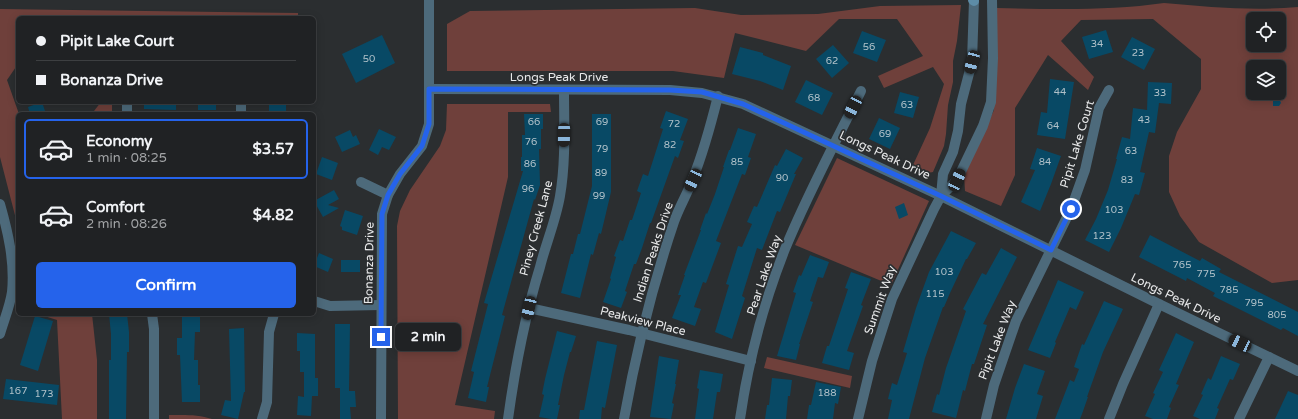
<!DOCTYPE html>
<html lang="en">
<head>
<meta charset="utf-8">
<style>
	body { margin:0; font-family:"Varela Round",sans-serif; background:#2d2f31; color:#f1f3f6; height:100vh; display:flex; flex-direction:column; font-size:15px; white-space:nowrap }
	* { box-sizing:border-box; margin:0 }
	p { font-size:13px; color:#a2a4a6 }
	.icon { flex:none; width:22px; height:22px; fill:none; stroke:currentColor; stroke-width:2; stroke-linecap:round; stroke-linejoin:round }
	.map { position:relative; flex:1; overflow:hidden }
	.drawer { position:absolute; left:16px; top:112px; width:300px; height:204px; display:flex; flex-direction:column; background:#202224; border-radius:6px; box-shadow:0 2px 10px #0003,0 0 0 1px #3d3f41 }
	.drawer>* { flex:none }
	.top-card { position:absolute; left:16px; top:16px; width:300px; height:88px; border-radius:6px; box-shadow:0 2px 10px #0003,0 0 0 1px #3d3f41; display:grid; align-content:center; height:88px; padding:0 20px; background:#202224 }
	.tools { position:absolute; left:1246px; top:12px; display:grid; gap:8px }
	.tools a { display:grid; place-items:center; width:40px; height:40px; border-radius:6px; background:#202224; box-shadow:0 2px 10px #0003,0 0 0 1px #3d3f41; font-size:20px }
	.end { position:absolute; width:18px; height:18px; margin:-9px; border:5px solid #2563eb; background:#fff; box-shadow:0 0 0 2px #fff }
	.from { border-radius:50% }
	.bubble { position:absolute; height:28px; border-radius:6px; background:#202224; box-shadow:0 2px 10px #0003,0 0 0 1px #3d3f41; font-size:13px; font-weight:700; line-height:28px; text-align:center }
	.car { position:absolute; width:12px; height:24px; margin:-12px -6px; border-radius:5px; box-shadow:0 0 3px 1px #0007; background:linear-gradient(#222 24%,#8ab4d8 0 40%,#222 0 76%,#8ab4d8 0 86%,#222 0) }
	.top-card b { display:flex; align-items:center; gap:14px; height:38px; font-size:15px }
	.top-card b+b { border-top:1px solid #3d3f41 }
	.top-card i { width:10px; height:10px; background:#f1f3f6 }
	ul { padding:7px 0 0; list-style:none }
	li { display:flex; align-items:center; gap:12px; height:60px; margin:0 8px 6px; padding:0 12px; border:2px solid transparent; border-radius:6px }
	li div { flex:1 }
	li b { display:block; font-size:15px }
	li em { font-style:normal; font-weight:700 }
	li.active { border-color:#2563eb }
	li>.icon { width:36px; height:36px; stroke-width:1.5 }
	.button { display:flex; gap:8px; margin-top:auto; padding:8px 20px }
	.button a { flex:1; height:46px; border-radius:6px; background:#2563eb; color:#fff; font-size:16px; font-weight:700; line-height:46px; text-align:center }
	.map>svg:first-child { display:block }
	.green { fill:#6f403b; fill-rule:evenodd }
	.building { fill:#084965 }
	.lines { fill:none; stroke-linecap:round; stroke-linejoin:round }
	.street { stroke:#4d6a7b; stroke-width:10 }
	.secondary { stroke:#5d8ca6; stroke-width:10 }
	.route { stroke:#2563eb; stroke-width:5 }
	.labels { text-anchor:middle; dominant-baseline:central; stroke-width:3.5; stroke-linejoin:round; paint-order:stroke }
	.number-label { font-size:10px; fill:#b0c1c9 }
	.street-label { font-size:12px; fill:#e8e9ea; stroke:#2b2e30 }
</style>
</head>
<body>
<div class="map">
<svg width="1298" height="419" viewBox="0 0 1298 419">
	<rect width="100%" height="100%" fill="#2b2e30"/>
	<g class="green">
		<path d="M1164,3C1209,7 1253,11 1298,7V280L1272,283L1199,242L1180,216L1169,192V156L1177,132L1201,89V59L1153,19L1081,20L1061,41L1094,77L1088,90L1048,55L1015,108V175L1001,206L965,191L964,175L994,110L996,8C1052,9 1109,11 1164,3ZM1253,19H1279V45H1253ZM1253,67H1279V93H1253Z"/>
		<polygon points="961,5 957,41 953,61 953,82 948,105 946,134 944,146 933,172 928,173 913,165 930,128 944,84 933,67 884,88 878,76 923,56 897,19 839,19 806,51 735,33 724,78 673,71 447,71 447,24 470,11 695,8 741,15 818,14 880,6"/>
		<polygon points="0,9 298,13 298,18 18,18 18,64 7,80 19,114 18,114 18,227 0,157"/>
		<polygon points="101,102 112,102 112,114 89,114 94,111"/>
		<polygon points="447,104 550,104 551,112 508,112 508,177 455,405 495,411 494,419 398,419 397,226 400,211 410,190 440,146 446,130"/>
		<polygon points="837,158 929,201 891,285 795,245"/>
		<polygon points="38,314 92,314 97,360 97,419 62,419 57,320"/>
		<polygon points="767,357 852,376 850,388 764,368"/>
		<path d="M169,415C183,415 198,414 212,419H169Z"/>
	</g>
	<g class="building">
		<polygon points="1106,30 1113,52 1089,59 1082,37"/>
		<polygon points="862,31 886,40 877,62 853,53"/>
		<polygon points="382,35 395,63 356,83 342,54"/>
		<polygon points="1132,37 1155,49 1144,70 1121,57"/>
		<polygon points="833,45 849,63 832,78 816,59"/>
		<polygon points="740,47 763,53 763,55 791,66 783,90 760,81 732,74"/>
		<polygon points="1050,79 1074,82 1065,139 1037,135 1041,112 1047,113"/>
		<polygon points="806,80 833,93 822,115 795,102"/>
		<polygon points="1148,82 1172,83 1171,104 1159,103 1155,133 1149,132 1140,172 1145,173 1139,195 1135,194 1121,228 1109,252 1085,240 1096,219 1108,190 1117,159 1116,159 1122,137 1130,139 1133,108 1147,110"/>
		<polygon points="900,92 919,97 913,118 894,113"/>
		<polygon points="1277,93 1281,103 1279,106 1273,106 1273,101"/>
		<polygon points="42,102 46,114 30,114 28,107"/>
		<polygon points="144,102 176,102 176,110 144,109"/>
		<rect x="198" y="102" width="18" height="8"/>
		<rect x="269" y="102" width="17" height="12"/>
		<polygon points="666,111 688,119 680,140 684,141 678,158 675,156 651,223 650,223 642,248 636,264 634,264 625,291 627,292 621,308 603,302 611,279 610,278 616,257 614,256 620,240 623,241 630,220 632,220 641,193 637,191 643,174 648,176 663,129 660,128"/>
		<polygon points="524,114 543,114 543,129 541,129 541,149 539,149 540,185 535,200 534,199 502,315 505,316 487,387 489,387 486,402 468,398 474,372 471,371 488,304 484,303 523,171 521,171 521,157 522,157 522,135 525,135"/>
		<polygon points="592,114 611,114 611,192 601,234 599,233 593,255 591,254 580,298 561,293 571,254 573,254 578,234 580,234 592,186"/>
		<polygon points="879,118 900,128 890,149 869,139"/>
		<polygon points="738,128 756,134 748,157 751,158 745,175 742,174 716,241 721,243 706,283 703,282 694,307 701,309 695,326 672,318 681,295 678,295 685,275 684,275 701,230 700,230 706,213 707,214 715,194 724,167 723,167 729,150 730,150"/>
		<polygon points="379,129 396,137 389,150 382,147 378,155 369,150"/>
		<polygon points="350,130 353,137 356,135 360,144 342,152 335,137"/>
		<polygon points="1037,148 1061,156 1051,184 1040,211 1021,202 1035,170 1030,169"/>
		<polygon points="786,149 803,158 794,174 796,174 780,212 777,211 762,250 757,248 742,296 745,298 732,339 715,332 729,285 726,284 738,246 742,247 752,224 747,222 754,206 757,207 775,165 777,166"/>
		<polygon points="322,157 338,163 332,180 316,174"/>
		<polygon points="334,190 339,199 328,205 339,208 323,217 314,201"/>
		<polygon points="904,203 908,215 899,219 895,207"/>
		<polygon points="345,210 363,216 357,235 342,230 342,227 340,226"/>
		<polygon points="951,231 976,243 967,259 966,259 950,293 944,307 943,307 925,358 909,419 888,419 892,400 888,399 892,383 897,385 907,353 903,352 916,308 929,272"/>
		<polygon points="1150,235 1200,261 1202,258 1221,269 1219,272 1298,312 1298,336 1283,328 1281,330 1213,296 1215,293 1187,278 1186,281 1139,257"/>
		<polygon points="1001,248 1017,257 983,324 987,325 974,364 972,364 965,391 963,390 956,418 932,412 937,394 939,395 946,368 966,311 963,309 982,273 986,275"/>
		<polygon points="319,253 333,259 328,272 314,266"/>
		<polygon points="810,255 829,262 823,278 818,277 810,301 813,302 799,344 800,344 796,360 777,356 796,293 793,292 799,275 801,276"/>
		<rect x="341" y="260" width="19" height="12"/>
		<polygon points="851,272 871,279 861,305 863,306 847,351 854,353 849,370 822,363 827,346 829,346 848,289 845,288"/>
		<polygon points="1058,280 1084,292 1076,310 1070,307 1055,342 1056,343 1050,358 1028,350"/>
		<polygon points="1104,301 1123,309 1103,352 1087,397 1088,397 1082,414 1080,419 1055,419 1070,380 1074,382 1079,369 1074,367 1082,344 1084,345"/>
		<polygon points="109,314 127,314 129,332 129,352 127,352 126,419 109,419 109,360 111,360 111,334"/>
		<polygon points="182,315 200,315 200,332 195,332 194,360 198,360 198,385 200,385 200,402 182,402 180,355 177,355 177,338 182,338"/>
		<polygon points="35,316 53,321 38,371 20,365"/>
		<polygon points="335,324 350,324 349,391 355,391 356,407 350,407 351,419 340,419 340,388 335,388"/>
		<polygon points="244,328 245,392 244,392 238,419 221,415 225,400 231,401 229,329"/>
		<polygon points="557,331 576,336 571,352 570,352 564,375 558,405 560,405 557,419 551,419 539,417 544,395 542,394 545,379"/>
		<polygon points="297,333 315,334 315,378 318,378 318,396 312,396 311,416 297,415 298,396 304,397 304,372 300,372 300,351 297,351"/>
		<polygon points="1176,333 1194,342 1176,384 1179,385 1169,407 1171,408 1167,419 1153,419 1145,416 1155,394 1153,393 1163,372 1159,370"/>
		<polygon points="597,341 617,345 605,408 602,407 601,419 579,419 580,410 584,410"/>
		<polygon points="659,356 679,360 675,384 676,384 672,403 674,404 671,419 650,417"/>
		<polygon points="1221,356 1240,364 1233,380 1230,379 1217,408 1219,409 1215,419 1200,419 1193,416 1203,395 1201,394 1208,378 1211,380"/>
		<polygon points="1024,364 1045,371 1037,394 1043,396 1036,419 1006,419 1015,388"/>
		<polygon points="700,370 723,374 720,392 717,392 713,419 695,419 699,389 697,388"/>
		<polygon points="772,378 792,380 790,396 788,396 786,419 765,419 767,405 769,405"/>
		<polygon points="6,379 59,385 57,405 3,399"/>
		<polygon points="816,382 841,387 838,404 835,403 833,419 807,419 809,405 811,405"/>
		<polygon points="1288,391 1298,395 1298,419 1275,419"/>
	</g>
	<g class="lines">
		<g class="street">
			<polyline points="429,89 670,90 702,93 743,104 941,196 1159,304 1298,371"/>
			<polyline points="127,114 127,102"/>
			<polyline points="241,114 241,102"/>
			<polyline points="361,182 388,195"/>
			<polyline points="941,196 943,174 953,152 958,131 961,104 972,62 974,0"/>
			<path d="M0,204C8,232 15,262 12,292C10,306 4,320 0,334"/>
			<polyline points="314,301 330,306 381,305"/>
			<polyline points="529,308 629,330 751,361"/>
			<polyline points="152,314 154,329 154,419"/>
			<polyline points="262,419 267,402 269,332 274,314"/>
			<polyline points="381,419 382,214 388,195 400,174 422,146 429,124 429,0"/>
			<path d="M508,419C515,368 525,316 540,267C546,243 556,220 560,196C566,161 564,125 564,90"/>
			<path d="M624,419C636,352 652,287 674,222C679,207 688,193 693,178C704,151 711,124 718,96"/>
			<path d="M740,419C748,363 764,302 785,249C807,195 835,143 861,91"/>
			<polyline points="858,419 872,361 892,299 934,209 941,196 957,180 983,126 991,102 993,58 992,0"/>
			<polyline points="986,419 994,385 1016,321 1071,209 1085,170 1099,108 1109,90"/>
			<polyline points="1109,419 1123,384 1159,304"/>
			<polyline points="1239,419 1269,357"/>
		</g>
		<polyline class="secondary" points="973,0 974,1"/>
	</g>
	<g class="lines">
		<polyline class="route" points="381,337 382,214 388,195 400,174 422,146 429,124 429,89 670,90 702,92 743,104 941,196 1051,250 1071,209"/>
	</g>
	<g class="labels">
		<g class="number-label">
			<text x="1097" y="44">34</text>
			<text x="869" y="47">56</text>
			<text x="1138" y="53">23</text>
			<text x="369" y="59">50</text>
			<text x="832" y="61">62</text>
			<text x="1060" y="92">44</text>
			<text x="1160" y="93">33</text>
			<text x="814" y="98">68</text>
			<text x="907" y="105">63</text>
			<text x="1144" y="120">43</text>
			<text x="534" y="122">66</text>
			<text x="602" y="122">69</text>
			<text x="674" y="124">72</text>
			<text x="1053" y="126">64</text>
			<text x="885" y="134">69</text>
			<text x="531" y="142">76</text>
			<text x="670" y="145">82</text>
			<text x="602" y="149">79</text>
			<text x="1131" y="151">63</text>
			<text x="737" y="162">85</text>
			<text x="1045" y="162">84</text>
			<text x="530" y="164">86</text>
			<text x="601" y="173">89</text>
			<text x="782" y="178">90</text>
			<text x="1127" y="180">83</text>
			<text x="528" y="189">96</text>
			<text x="599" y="196">99</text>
			<text x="1114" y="210">103</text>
			<text x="1102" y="236">123</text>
			<text x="1182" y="265">765</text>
			<text x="944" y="272">103</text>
			<text x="1206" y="274">775</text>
			<text x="1229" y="290">785</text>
			<text x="935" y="294">115</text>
			<text x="1254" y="303">795</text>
			<text x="1277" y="315">805</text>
			<text x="18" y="391">167</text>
			<text x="827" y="393">188</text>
			<text x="44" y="394">173</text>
		</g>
		<g class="street-label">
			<text x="559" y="77">Longs Peak Drive</text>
			<text transform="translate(1077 144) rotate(-73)">Pipit Lake Court</text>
			<text transform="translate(885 155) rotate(25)">Longs Peak Drive</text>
			<text transform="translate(536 228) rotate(-75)">Piney Creek Lane</text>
			<text transform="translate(653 252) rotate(-72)">Indian Peaks Drive</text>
			<text transform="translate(369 263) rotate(-89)">Bonanza Drive</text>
			<text transform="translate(764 275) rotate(-71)">Pear Lake Way</text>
			<text transform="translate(1176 298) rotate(26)">Longs Peak Drive</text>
			<text transform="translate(880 300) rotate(-70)">Summit Way</text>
			<text transform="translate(643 321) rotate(14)">Peakview Place</text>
			<text transform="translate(997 340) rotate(-69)">Pipit Lake Way</text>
		</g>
	</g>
</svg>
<div class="tools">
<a><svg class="icon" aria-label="locate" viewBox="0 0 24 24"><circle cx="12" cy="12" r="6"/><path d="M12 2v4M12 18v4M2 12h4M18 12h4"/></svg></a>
<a><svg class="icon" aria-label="layers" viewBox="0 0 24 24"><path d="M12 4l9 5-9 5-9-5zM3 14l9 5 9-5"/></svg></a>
</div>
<i class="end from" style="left:1071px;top:209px"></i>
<i class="end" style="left:381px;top:337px"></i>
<div class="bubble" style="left:395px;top:323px;width:66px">2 min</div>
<i class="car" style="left:972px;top:62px;rotate:195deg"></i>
<i class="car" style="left:853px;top:107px;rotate:207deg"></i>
<i class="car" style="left:564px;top:135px;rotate:181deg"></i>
<i class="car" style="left:693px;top:180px;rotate:205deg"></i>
<i class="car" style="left:957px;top:180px;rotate:25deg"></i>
<i class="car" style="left:529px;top:308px;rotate:193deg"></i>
<i class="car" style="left:1240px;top:343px;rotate:295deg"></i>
<div class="top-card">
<b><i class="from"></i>Pipit Lake Court</b>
<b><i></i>Bonanza Drive</b>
</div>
<section class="drawer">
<ul>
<li class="active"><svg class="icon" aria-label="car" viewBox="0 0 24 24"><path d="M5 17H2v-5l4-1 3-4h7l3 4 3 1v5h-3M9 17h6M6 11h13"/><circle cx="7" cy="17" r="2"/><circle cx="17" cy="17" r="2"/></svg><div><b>Economy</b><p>1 min · 08:25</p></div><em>$3.57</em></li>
<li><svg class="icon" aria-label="car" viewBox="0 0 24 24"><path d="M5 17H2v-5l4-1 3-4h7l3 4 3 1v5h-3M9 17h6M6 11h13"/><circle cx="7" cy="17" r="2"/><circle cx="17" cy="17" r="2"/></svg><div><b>Comfort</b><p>2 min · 08:26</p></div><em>$4.82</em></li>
</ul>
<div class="button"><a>Confirm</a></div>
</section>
</div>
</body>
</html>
